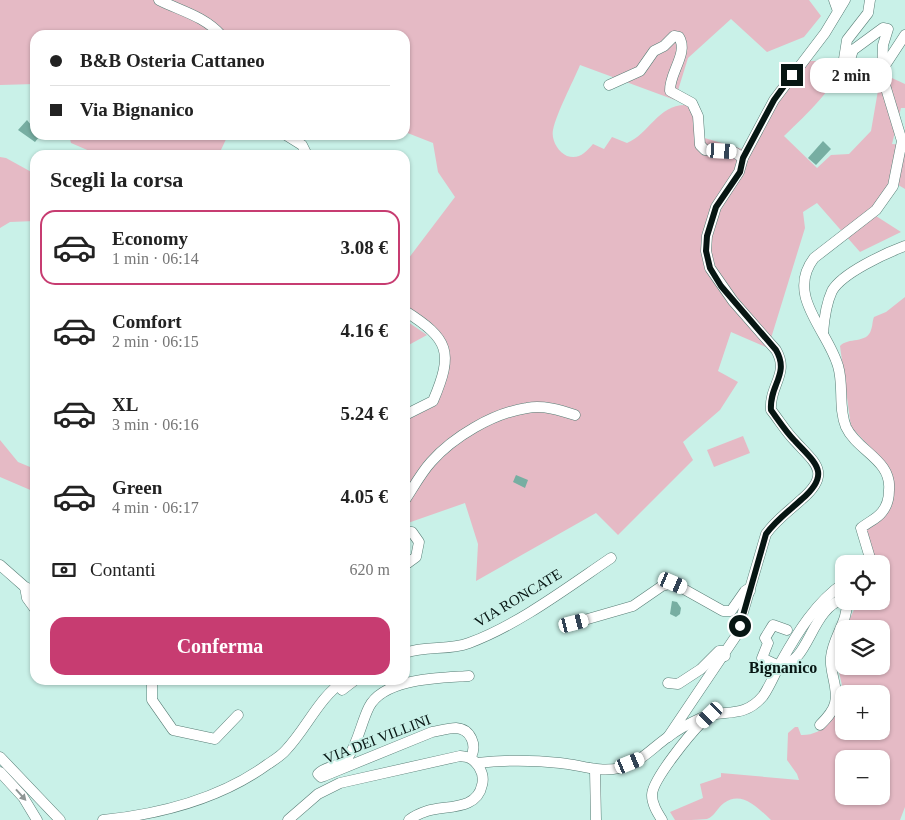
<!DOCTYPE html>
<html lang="it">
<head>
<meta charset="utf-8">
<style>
	body { margin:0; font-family:Georgia,serif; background:#f2f2f2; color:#222; height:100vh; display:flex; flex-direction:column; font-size:19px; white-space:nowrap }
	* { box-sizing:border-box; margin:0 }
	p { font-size:16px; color:#767676 }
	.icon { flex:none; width:28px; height:28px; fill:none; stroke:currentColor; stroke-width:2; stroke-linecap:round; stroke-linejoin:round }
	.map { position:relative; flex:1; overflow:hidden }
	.side { position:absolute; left:30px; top:150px; width:380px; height:535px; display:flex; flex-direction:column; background:#fff; border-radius:15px; box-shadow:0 1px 4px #0004 }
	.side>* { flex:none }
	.hud { position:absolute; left:30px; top:30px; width:380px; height:110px; border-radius:15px; box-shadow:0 1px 4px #0004; display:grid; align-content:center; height:110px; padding:0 20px; background:#fff }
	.controls { position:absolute; left:835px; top:555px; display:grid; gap:10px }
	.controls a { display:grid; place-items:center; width:55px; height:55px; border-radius:10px; background:#fff; box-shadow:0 1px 4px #0004; font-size:25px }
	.end { position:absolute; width:22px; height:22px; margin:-11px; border:6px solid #071613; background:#fff; box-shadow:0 0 0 2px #fff }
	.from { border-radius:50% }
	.bubble { position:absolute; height:35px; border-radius:15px; background:#fff; box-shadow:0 1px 4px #0004; font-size:16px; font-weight:600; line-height:35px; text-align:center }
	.car { position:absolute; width:15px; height:30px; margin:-15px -8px; border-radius:6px; box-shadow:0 0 4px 1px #0007; background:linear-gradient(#fff 24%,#345 0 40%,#fff 0 76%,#345 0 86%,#fff 0) }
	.hud b { display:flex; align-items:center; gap:18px; height:48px; font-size:19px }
	.hud b+b { border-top:1px solid #e0e0e0 }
	.hud i { width:12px; height:12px; background:#222 }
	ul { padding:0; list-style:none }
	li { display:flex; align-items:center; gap:15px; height:75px; margin:0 10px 8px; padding:0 10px; border:2px solid transparent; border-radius:15px }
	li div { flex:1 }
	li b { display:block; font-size:19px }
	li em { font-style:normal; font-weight:600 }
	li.selected { border-color:#c73c71 }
	li>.icon { width:45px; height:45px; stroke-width:1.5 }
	h2 { padding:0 20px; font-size:22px; line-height:60px }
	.pay { display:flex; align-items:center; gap:12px; height:55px; padding:0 20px; font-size:19px }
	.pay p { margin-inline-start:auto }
	.primary-button { display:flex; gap:10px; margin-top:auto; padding:10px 20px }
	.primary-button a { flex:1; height:58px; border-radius:15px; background:#c73c71; color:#fff; font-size:20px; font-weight:600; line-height:58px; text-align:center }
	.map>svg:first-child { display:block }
	.green { fill:#e5bac5; fill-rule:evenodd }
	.water { fill:#77aea2 }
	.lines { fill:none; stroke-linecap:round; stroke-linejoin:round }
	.minor-casing { stroke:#577d75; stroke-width:11 }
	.minor { stroke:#fff; stroke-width:10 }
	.oneway { fill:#8f9695 }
	.route { stroke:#071613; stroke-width:6 }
	.labels { text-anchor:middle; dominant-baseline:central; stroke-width:4; stroke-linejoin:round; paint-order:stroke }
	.street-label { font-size:15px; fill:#071613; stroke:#c9f1e8 }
	.neighbourhood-label { font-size:16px; font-weight:bold; fill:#071613; stroke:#c9f1e8 }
</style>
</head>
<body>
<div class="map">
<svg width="905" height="820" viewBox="0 0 905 820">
	<rect width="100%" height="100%" fill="#c9f1e8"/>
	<g class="green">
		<path d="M0,0H809L821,16L804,37L767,52L731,19L688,58L675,100L580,65C572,84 557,112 553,130C551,140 558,152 567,156C579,160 586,152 593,144L604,149L612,137L627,143C649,134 658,105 685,105L690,108L701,137L746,150L776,88L800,61H838C845,81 798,122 784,136L817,168L831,155L849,154L871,131L881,73L905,84V108H901L892,144L905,145V189L890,180L876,216L901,232L860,252L817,203L803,212L805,228L768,348L731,332L718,371L738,382L720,410L683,442L693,460L618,535L596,513L476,581L478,544L465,503L405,524V421L432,407L440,372L441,338L405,311V263L455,197L438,172L433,143L405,132V35H35V84L0,85Z"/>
		<polygon points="69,135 228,135 220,152 226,155 196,155 187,150 171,155 99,155 71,143"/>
		<polygon points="0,157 6,158 35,174 35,221 10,222 0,228"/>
		<path d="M905,297V807L900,820H771C758,808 742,790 724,803C717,808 715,816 707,819C699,820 684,820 675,820L670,812L703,798L700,784L721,777V773L799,780L797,774L787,760L788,733L795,727H798L801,735C824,736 837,716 844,696V731H881V694H844L836,659L844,631V666H881V629H845L858,601H881V564H872L866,529L891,508L892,495L883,461L851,427L840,346C848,337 867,344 871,330C873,325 872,322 874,317L886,312ZM844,759H881V796H844Z"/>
		<polygon points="405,320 427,335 405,347"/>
		<polygon points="743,436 750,453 714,467 707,450"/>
		<polygon points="0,440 18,462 35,469 35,492 0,477"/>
	</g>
	<g class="water">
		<polygon points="27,120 35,130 35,135 39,137 35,142 18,130"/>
		<polygon points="823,141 831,149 816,165 808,158"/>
		<polygon points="516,475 528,480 525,488 513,482"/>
		<polygon points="672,601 677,602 681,608 680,614 676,617 670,614"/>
	</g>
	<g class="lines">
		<g class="minor-casing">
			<g id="minor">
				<path d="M159,0C181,11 204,16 221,35"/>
				<polyline points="834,0 838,11"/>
				<polyline points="882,70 905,35"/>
				<path d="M609,85L640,71L654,51L664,46L674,36L679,37C689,53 669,73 670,91L692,103L698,116L700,145L705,150L734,152L743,158"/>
				<polyline points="286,135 302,145 307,155"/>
				<path d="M405,311C449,339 454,352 433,401L405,415"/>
				<path d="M823,333C824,320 826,304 832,291C842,273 886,253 905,246"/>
				<path d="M405,500C413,488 421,473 431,462C453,437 493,413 527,408C543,405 560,410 575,415"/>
				<polyline points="405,532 412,532 419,542 416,557 405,565"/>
				<path d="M869,564L870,558L861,528C868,522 877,519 882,512C887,506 889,498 889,490C892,460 857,451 846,427C838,408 844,385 838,366C828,330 785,296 814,258L876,210L893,186L902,141L882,75L883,45L888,29L883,28L853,50L848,66L843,68V65L847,40L868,13L870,0"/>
				<polyline points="0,565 25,587 35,591"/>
				<polyline points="25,587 27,598 35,609"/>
				<polyline points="574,623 633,606 662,586 673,583 723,611 731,611 745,591 748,589 750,591"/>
				<path d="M405,653C426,645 448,651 469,643C518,625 568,587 611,558"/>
				<path d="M780,664C809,666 810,608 844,599"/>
				<polyline points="779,666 762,658 768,643 765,638 773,625 787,630"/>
				<path d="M469,676C440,678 384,678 369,707C361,723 358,743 348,757C340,768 326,765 318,774L321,777L324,776L432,732C439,731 448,728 456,728C471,729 477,745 471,757"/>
				<polyline points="152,680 152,700 173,730 215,739 238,715"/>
				<polyline points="668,683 678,684 701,669 719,651 724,651 725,656"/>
				<polyline points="342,690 355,680"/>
				<path d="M820,725C826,719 833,712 835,703C839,688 829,672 831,657C833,637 848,622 847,601"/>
				<path d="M668,737L736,636L766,534C776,520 789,511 802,499C832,473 815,463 795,441C786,432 779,420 771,410C769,385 790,374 776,350L733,301L710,268L706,251L707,236L716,207L739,172L743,158L774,100L825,33L845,0"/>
				<polyline points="0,757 60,820"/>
				<path d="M477,763C504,760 532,760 560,763C581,765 599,773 620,768C640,763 652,748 668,737C677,730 690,723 701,718C723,708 743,720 763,696C770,686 775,673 781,662C797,633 816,602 844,583"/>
				<polyline points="595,770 596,820"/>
				<polyline points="0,772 23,797 37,820"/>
				<path d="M103,820C161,814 220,799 268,764C274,760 281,756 286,750C307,728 319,697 345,680"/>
				<path d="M288,820L318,794L340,783L460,756C469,757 473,758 479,767C482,772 484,778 482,785C477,811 445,805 427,811C421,813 414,816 409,820"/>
				<path d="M662,820C657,812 652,804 652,795C652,780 690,734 702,722"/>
			</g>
		</g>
		<use href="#minor" class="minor"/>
	</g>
	<defs><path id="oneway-solid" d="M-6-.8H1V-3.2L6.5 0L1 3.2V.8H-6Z" transform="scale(1.25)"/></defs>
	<use class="oneway" href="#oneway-solid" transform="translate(21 795) rotate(48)"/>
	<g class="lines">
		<path class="route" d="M740,626L766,534C776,520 789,511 802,499C832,473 815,463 795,441C786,432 779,421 771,410C769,385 790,374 776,350L721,286L710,268L706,251L707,236L716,207L740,172L743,158L774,100L792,75"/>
	</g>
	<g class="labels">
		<g class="street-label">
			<text transform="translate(518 598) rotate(-31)">VIA RONCATE</text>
			<text transform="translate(377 739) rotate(-21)">VIA DEI VILLINI</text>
		</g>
		<g class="neighbourhood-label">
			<text x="783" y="667">Bignanico</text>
		</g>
	</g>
</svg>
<div class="controls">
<a><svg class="icon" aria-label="locate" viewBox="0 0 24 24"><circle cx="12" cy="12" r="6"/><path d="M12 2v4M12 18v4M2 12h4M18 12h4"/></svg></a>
<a><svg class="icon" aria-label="layers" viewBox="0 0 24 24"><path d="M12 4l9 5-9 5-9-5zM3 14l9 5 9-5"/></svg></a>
<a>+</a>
<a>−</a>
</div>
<i class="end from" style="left:740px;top:626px"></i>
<i class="end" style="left:792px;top:75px"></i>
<div class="bubble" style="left:810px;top:58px;width:82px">2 min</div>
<i class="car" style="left:722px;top:151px;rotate:93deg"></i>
<i class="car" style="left:673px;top:583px;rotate:113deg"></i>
<i class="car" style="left:574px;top:623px;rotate:76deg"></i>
<i class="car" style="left:710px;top:715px;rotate:226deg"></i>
<i class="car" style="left:630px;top:763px;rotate:68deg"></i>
<div class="hud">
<b><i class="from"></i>B&amp;B Osteria Cattaneo</b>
<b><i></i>Via Bignanico</b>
</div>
<section class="side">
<h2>Scegli la corsa</h2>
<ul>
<li class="selected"><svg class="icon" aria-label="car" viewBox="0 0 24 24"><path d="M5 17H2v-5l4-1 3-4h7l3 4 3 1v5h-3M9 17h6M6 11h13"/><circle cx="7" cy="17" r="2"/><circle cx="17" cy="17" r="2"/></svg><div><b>Economy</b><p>1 min · 06:14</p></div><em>3.08 €</em></li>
<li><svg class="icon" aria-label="car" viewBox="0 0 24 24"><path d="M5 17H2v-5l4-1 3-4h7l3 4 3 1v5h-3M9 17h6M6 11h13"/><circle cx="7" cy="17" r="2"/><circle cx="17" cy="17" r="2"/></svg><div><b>Comfort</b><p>2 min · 06:15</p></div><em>4.16 €</em></li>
<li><svg class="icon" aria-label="car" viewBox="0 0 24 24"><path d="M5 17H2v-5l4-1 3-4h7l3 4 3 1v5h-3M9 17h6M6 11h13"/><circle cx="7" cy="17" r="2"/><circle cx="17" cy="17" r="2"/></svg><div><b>XL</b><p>3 min · 06:16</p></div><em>5.24 €</em></li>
<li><svg class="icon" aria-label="car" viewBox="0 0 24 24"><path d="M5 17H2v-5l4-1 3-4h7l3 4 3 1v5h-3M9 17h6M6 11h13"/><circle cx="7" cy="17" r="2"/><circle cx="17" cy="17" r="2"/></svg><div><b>Green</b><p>4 min · 06:17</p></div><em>4.05 €</em></li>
</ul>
<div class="pay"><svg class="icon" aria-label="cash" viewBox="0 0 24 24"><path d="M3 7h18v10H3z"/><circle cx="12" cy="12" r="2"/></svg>Contanti<p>620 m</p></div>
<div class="primary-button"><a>Conferma</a></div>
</section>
</div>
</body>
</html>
